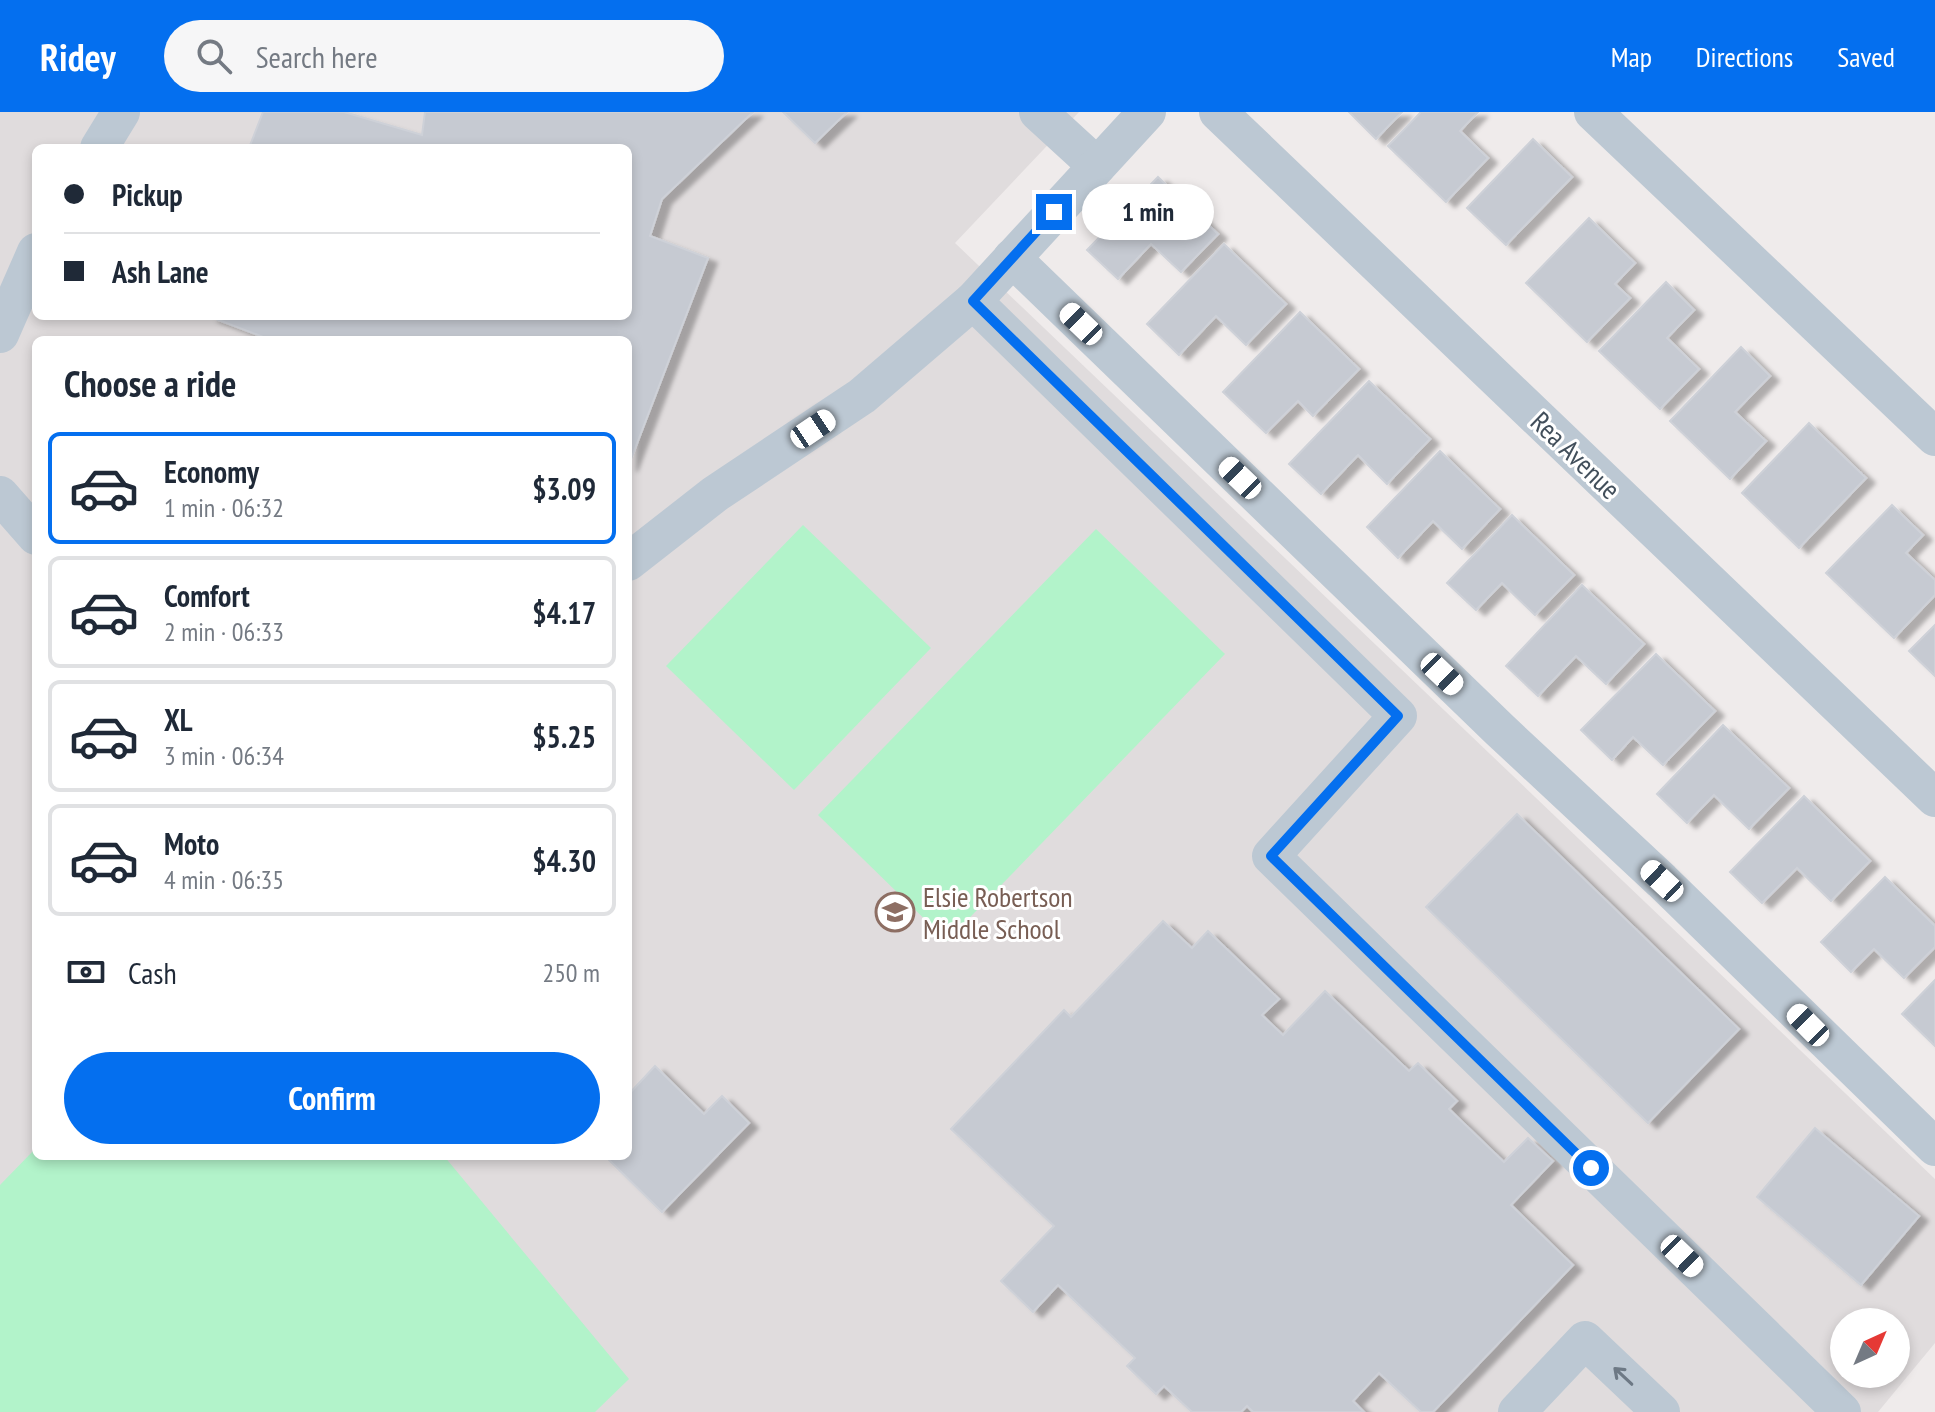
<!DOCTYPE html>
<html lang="en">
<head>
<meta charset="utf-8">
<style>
	body { margin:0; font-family:"PT Sans Narrow",sans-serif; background:#f6f6f7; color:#1f2937; height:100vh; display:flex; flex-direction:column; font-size:30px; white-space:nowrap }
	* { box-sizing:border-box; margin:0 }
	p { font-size:26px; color:#747a83 }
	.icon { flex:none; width:44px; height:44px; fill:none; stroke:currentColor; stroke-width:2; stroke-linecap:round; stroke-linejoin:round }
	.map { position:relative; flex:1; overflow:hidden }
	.sheet { position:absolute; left:32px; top:224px; width:600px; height:824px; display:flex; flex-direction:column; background:#fff; border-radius:12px; box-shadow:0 4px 12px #0003 }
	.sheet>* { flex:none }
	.top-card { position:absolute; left:32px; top:32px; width:600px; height:176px; border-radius:12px; box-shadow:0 4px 12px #0003; display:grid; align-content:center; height:176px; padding:0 32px; background:#fff }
	.needle { width:52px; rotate:44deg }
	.buttons { position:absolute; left:1830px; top:1196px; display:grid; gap:16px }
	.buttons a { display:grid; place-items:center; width:80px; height:80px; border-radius:50%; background:#fff; box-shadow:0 4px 12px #0003; font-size:40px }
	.end { position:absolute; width:36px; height:36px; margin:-18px; border:10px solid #046fef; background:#fff; box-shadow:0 0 0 4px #fff }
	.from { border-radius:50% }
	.bubble { position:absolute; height:56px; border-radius:28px; background:#fff; box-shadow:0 4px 12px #0003; font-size:26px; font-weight:600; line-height:56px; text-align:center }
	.car { position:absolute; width:24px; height:48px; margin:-24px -12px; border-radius:10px; box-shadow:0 0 6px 2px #0007; background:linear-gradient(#fff 24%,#345 0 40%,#fff 0 76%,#345 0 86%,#fff 0) }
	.top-card b { display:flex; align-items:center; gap:28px; height:76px; font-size:30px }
	.top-card b+b { border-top:2px solid #e0e1e3 }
	.top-card i { width:20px; height:20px; background:#1f2937 }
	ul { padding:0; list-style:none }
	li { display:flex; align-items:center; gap:24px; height:112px; margin:0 16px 12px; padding:0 16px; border:4px solid #e0e1e3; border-radius:12px }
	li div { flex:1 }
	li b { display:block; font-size:30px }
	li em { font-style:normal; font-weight:600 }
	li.current { border-color:#046fef }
	li>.icon { width:72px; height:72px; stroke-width:1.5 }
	h2 { padding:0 32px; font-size:36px; line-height:96px }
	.pay { display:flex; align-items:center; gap:20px; height:88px; padding:0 32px; font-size:30px }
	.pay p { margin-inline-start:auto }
	.cta { display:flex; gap:16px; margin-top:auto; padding:16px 32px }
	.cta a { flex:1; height:92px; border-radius:48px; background:#046fef; color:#fff; font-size:32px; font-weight:600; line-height:92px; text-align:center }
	header { display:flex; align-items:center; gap:48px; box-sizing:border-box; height:112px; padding:0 40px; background:#046fef; color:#fff }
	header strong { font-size:38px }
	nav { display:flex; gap:44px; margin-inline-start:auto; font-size:28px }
	.search { width:560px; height:72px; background:#f6f6f7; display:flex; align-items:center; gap:20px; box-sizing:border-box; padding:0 28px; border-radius:44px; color:#747a83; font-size:30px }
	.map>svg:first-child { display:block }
	.education { fill:#e0dcdd; fill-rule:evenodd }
	.green { fill:#b2f3ca }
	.building { fill:#c6cad2; stroke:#ced1d8; stroke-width:2; filter:url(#shadow) }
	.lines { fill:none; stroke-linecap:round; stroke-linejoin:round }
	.minor { stroke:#bcc8d3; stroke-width:38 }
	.oneway { stroke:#6d7985 }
	.route { stroke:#046fef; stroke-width:10 }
	.labels { text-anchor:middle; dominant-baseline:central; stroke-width:6; stroke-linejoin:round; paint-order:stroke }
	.street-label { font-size:28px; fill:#424f5b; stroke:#fff }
	.education-label { font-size:28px; fill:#785e54; stroke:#fff; text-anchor:start }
</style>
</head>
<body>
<header>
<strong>Ridey</strong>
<div class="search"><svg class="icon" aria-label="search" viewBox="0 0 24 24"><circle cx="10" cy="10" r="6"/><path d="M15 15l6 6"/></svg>Search here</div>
<nav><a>Map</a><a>Directions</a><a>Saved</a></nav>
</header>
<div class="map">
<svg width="1935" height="1300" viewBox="0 0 1935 1300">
	<defs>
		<filter id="shadow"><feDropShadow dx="9" dy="5" stdDeviation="2" flood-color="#0004"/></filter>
	</defs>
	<rect width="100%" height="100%" fill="#efebeb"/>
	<path class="education" d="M0,0H1079L955,131L1935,1067V1231L1878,1300H0ZM36,36H628V204H36ZM36,228H628V1044H36ZM1844,1210H1896V1262H1844Z"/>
	<g class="green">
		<polygon points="803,413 931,536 794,678 666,554"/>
		<polygon points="1096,417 1225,542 947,829 818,703"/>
		<polygon points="36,1036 36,1044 444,1044 629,1267 595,1300 0,1300 0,1073"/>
	</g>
	<g class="building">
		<polygon points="263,0 344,0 422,23 425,0 753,0 662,87 650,124 708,146 628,355 628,228 271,228 208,204 628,204 628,36 249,36"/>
		<polygon points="783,0 847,0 815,31"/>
		<polygon points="1349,0 1402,0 1376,27"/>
		<polygon points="1421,0 1478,0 1460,19 1488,46 1446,90 1388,34"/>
		<polygon points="1533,27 1572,65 1506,133 1467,96"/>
		<polygon points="1158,65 1218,122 1181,160 1151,132 1118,167 1087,138"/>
		<polygon points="1589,106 1635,151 1615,172 1630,186 1587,230 1526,171"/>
		<polygon points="1224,132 1286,192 1246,233 1216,204 1179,243 1147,212"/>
		<polygon points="1666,170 1694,198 1667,226 1699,257 1660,297 1599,239"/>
		<polygon points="1300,200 1359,257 1313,304 1298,289 1266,321 1223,280"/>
		<polygon points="1741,235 1770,264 1735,300 1766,329 1730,367 1670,309"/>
		<polygon points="1369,269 1430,327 1387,372 1358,343 1321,382 1289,352"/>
		<polygon points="1809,311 1866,366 1799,436 1742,381"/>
		<polygon points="1440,339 1500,397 1462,437 1433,409 1398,446 1367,415"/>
		<polygon points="1892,393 1923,423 1906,441 1935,468 1935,483 1894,526 1826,461"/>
		<polygon points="1512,403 1574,463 1535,503 1502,471 1476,498 1447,471"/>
		<polygon points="1582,473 1644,532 1606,572 1576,544 1538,584 1506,554"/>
		<polygon points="1935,513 1935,564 1909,539"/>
		<polygon points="1656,542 1715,599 1663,653 1633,625 1612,648 1581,618"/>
		<polygon points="1723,613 1789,676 1749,717 1714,683 1687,711 1657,682"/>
		<polygon points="1804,684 1870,749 1831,789 1797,756 1762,791 1730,760"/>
		<polygon points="1517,702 1739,917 1648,1011 1426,795"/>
		<polygon points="1885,765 1935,814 1935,835 1904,866 1874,837 1851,860 1821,830"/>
		<polygon points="1163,809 1192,836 1208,819 1279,887 1262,903 1283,923 1325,879 1409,959 1418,951 1457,989 1449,997 1504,1050 1528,1026 1553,1049 1511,1093 1573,1153 1433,1300 1421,1300 1379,1261 1353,1289 1364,1300 1253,1300 1247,1294 1241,1300 1192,1300 1164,1274 1156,1282 1127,1254 1135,1246 1058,1173 1033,1200 1001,1169 1054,1114 951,1017 1064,898 1071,905"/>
		<polygon points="1935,868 1935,934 1902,902"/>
		<polygon points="655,954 704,1002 722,984 749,1011 662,1100 605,1044 628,1044 628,983"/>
		<polygon points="1815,1016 1919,1104 1861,1173 1757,1085"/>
	</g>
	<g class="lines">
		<g class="minor">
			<polyline points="1038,0 1097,54"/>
			<polyline points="1218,0 1935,686"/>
			<polyline points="1593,0 1935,325"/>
			<polyline points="99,36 121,0"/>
			<polyline points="1012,146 1500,618 1662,769 1935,1035"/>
			<polyline points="973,189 1398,604 1271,744 1842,1300"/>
			<polyline points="0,222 36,140"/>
			<polyline points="0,383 36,424"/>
			<polyline points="628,450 715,382 862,284 973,189 1147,0"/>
			<polyline points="1517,1300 1585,1228 1661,1300"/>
		</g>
	</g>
	<defs><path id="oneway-shaft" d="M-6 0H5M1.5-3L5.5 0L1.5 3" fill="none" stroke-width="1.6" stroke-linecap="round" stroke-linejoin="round" transform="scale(2)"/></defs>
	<use class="oneway" href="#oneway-shaft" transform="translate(1623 1264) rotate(-137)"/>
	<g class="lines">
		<polyline class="route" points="1054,100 973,189 1398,604 1271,744 1591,1056"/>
	</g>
	<defs>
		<g id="school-ring" transform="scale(2)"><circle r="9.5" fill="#fff" stroke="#8d6e63" stroke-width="1.5"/><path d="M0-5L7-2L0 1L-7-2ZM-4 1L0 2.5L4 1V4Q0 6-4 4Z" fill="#8d6e63"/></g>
	</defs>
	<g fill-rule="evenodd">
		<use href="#school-ring" x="895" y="800"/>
	</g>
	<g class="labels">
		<g class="street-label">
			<text transform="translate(1576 343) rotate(44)">Rea Avenue</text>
		</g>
		<g class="education-label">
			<text x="923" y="784">Elsie Robertson<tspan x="923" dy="32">Middle School</tspan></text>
		</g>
	</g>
</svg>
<div class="buttons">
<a><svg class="needle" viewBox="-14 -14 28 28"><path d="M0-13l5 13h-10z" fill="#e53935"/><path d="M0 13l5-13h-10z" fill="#747a83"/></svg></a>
</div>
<i class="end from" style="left:1591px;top:1056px"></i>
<i class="end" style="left:1054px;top:100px"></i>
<div class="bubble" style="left:1082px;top:72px;width:132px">1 min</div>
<i class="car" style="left:1081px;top:212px;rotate:314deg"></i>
<i class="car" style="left:813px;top:317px;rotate:56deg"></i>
<i class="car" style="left:1240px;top:366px;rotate:314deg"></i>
<i class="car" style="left:1442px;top:562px;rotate:134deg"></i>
<i class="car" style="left:1662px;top:769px;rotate:313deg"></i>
<i class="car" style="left:1808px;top:913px;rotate:315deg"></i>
<i class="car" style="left:1682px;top:1144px;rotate:134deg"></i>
<div class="top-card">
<b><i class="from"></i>Pickup</b>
<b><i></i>Ash Lane</b>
</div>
<section class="sheet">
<h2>Choose a ride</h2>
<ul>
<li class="current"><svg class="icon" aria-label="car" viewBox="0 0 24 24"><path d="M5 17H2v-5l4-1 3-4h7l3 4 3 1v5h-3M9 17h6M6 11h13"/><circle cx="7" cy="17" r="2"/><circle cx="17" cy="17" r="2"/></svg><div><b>Economy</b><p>1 min · 06:32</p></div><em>$3.09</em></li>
<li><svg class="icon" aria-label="car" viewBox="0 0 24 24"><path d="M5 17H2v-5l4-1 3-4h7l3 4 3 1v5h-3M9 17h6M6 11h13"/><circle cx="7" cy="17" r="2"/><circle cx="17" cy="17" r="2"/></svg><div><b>Comfort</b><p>2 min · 06:33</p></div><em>$4.17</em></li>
<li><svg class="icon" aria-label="car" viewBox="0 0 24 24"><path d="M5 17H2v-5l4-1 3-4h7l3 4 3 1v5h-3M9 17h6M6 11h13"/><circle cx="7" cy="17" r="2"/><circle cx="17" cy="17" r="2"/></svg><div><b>XL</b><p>3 min · 06:34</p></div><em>$5.25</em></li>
<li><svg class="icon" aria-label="car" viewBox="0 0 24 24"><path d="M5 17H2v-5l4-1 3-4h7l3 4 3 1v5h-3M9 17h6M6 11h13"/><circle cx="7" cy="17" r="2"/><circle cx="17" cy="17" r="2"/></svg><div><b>Moto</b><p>4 min · 06:35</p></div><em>$4.30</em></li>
</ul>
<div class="pay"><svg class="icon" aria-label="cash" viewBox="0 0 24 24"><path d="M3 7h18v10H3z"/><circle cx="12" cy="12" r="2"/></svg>Cash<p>250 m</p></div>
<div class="cta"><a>Confirm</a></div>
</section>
</div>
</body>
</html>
